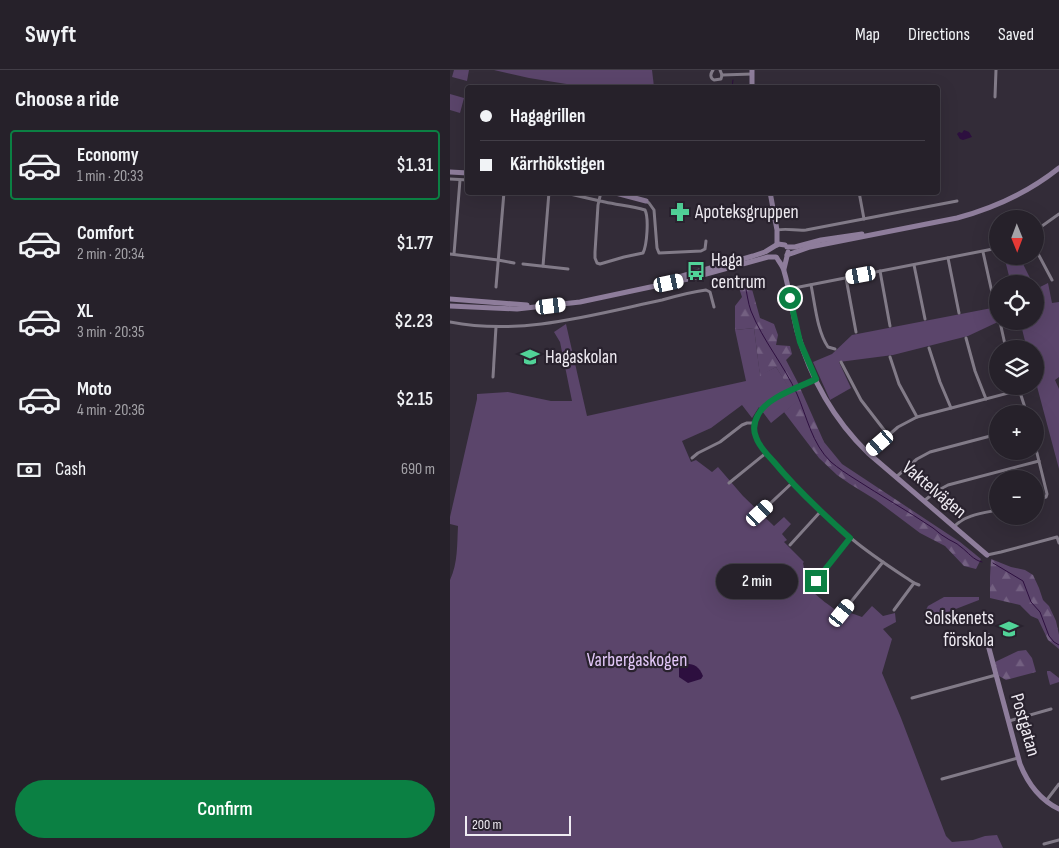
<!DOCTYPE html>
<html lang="en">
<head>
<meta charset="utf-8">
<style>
	body { margin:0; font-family:"Sofia Sans Condensed",sans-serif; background:#322e36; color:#f1f3f6; height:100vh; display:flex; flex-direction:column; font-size:19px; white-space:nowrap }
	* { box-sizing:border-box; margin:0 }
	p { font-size:16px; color:#a4a3a8 }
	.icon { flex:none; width:28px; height:28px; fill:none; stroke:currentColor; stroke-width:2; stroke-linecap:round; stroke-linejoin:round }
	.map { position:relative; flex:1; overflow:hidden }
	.drawer { display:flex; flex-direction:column; background:#26212a; width:450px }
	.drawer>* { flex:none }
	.banner { position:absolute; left:15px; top:15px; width:475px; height:110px; border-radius:5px; box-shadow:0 5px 20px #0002,0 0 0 1px #423e47; display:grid; align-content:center; height:110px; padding:0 15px; background:#26212a }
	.needle { width:32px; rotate:179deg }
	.tools { position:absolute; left:539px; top:140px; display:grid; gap:10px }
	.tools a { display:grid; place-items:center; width:55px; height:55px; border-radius:50%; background:#26212a; box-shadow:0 5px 20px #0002,0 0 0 1px #423e47; font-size:25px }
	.scale { position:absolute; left:15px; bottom:12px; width:106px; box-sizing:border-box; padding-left:5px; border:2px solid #efebf2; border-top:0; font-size:14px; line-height:18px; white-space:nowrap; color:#efebf2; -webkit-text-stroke:4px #29222e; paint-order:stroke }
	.end { position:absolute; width:22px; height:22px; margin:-11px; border:6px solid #0b8043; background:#fff; box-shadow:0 0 0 2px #fff }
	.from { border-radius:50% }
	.bubble { position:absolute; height:35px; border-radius:18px; background:#26212a; box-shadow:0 5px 20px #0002,0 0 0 1px #423e47; font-size:16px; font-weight:600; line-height:35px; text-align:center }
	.car { position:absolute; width:15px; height:30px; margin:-15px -8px; border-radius:6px; box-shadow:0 0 4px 1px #0007; background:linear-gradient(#fff 24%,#345 0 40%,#fff 0 76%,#345 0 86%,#fff 0) }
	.banner b { display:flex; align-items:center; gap:18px; height:48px; font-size:19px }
	.banner b+b { border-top:1px solid #423e47 }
	.banner i { width:12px; height:12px; background:#f1f3f6 }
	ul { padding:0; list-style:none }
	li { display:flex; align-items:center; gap:15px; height:70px; margin:0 10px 8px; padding:0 5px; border:2px solid transparent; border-radius:5px }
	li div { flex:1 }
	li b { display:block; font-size:19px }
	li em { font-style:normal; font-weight:600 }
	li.active { border-color:#0b8043 }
	li>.icon { width:45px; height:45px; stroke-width:1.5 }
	h2 { padding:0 15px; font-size:22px; line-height:60px }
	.pay { display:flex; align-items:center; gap:12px; height:55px; padding:0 15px; font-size:19px }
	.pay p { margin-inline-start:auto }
	.button { display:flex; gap:10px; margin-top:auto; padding:10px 15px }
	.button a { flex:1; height:58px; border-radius:30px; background:#0b8043; color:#fff; font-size:20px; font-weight:600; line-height:58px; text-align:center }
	header { display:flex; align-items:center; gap:30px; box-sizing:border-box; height:70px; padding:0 25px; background:#26212a; border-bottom:1px solid #423e47 }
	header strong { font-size:24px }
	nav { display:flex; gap:28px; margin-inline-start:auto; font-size:18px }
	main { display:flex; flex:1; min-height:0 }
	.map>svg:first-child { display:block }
	.green { fill:#5b456b }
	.forest { fill:url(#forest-firs) }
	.water { fill:#2d0f3f }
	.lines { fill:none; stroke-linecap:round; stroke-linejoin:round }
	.stream { stroke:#2d0f3f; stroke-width:1 }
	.street { stroke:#827b88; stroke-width:3 }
	.secondary { stroke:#8e7d9b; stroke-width:5 }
	.route { stroke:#0b8043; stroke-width:6 }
	.labels { text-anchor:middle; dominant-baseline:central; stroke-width:4.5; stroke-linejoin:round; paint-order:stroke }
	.poi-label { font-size:19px; fill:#efebf2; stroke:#29222e; text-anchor:start }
	.street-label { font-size:19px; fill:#efebf2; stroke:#29222e }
	.park-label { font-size:19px; fill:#e3c8f9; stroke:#29222e }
</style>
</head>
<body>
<header>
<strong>Swyft</strong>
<nav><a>Map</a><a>Directions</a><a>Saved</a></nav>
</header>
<main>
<section class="drawer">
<h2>Choose a ride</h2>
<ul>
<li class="active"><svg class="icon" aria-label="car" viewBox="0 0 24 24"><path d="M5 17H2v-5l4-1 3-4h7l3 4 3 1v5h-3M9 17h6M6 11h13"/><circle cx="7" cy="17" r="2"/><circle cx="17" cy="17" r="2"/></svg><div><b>Economy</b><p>1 min · 20:33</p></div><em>$1.31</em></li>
<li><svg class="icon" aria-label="car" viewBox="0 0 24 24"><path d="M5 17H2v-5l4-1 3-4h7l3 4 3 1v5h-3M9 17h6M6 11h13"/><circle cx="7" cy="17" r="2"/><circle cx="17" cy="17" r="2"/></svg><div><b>Comfort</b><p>2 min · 20:34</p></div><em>$1.77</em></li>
<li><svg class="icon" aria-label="car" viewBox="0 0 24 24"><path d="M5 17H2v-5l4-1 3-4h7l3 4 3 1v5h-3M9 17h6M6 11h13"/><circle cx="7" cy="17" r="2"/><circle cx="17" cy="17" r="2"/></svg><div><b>XL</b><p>3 min · 20:35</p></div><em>$2.23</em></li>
<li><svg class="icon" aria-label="car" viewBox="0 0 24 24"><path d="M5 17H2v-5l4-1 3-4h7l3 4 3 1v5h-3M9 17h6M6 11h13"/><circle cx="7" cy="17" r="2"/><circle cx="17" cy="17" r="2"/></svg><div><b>Moto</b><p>4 min · 20:36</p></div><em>$2.15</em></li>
</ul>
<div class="pay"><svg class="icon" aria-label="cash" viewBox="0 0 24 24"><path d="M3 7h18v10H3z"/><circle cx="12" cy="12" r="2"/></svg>Cash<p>690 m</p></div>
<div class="button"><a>Confirm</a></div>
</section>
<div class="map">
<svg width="609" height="778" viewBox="0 0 609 778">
	<defs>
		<pattern id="forest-firs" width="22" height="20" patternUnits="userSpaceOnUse" patternTransform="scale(1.25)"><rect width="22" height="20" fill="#5b456b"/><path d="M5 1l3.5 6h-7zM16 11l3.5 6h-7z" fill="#736081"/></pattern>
	</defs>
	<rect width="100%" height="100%" fill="#332c38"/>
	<g class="green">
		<polygon points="4,0 19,0 17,11 2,7"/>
		<polygon points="44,0 202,0 204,17 129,16 79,8"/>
		<polygon points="0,24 14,28 10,43 0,40"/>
		<polygon points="554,186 569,186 583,214 561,214"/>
		<polygon points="598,213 602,233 609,232 609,307 605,310 609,319 609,399 585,309 585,279 577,279 570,251 585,251 585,219 586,219"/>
		<polygon points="547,237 548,251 550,251 518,266 443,285 389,292 401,318 380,330 363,292 382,284 402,265"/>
		<path d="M116,254L137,346L296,311L285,260L304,258L310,305L326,297L348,331L321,353L309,337L302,348L292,335L261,358L232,371L241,392L246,390L262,402L268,397L293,426L324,456L334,447L341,454L332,464L337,470L334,472L354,492L353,493C355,501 355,510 359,517C364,525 385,540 394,545L401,543L412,547L422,536L433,546L445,543L446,552L433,559L442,569L432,603L451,648L496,766L502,772L523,770L535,766L547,765L553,778H0V510C8,493 7,474 8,456L0,454V447L27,329V324L58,322L101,331H122L110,272L104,262Z"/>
		<polygon points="494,527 529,527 529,530 498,542 473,546 478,536"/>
		<polygon points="597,601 600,601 609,608 609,612 600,615 597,603"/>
	</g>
	<g class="forest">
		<polygon points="300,212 310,248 324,254 328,265 326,275 340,276 342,284 336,290 347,311 374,372 392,394 510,472 531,489 526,499 514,496 495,476 470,463 426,430 400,414 387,405 369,388 334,342 347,331 326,297 310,306 304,258 285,260 285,236 292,227 288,215"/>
		<polygon points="541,489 561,497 575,500 583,505 589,518 593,530 599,536 606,551 609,565 609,579 598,570 588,549 581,546 570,535 540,528 540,507"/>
		<polygon points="576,580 582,588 586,602 556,610 549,606 545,592 568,581"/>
	</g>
	<g class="water">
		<polygon points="514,60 519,62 522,67 513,70 510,69 507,64 509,62 512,63"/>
		<path d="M233,594C243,593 249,596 253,606L251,609L238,613L229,607V595Z"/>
	</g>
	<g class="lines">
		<g class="stream">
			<polyline points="282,18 283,10"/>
			<path d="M295,215C297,223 298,233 301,241C313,271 334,295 347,324C357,347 362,374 381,392C388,398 397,404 405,409C431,426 458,441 483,458C487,461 491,465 495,467C500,471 506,472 511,477C518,482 523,490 532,492"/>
			<polyline points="543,493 573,511 581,532 590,542 599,566 604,572 609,575"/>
		</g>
		<g class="street">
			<path d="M263,0C260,4 260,8 264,10L271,9L272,5"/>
			<polyline points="270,0 272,5"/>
			<polyline points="272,5 302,4"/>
			<polyline points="545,27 546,0"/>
			<polyline points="0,109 18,110"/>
			<path d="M113,122C127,126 141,129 155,132C168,135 182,136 195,140C199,148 197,175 193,183L174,187L150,194L147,193L145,188V182L148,135L151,122"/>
			<polyline points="409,122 414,149"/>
			<polyline points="196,131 199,133 204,140 207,178 209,183 251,181 255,179 256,171"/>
			<path d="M327,160C338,158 346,161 356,160L507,131"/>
			<polyline points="585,161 609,144"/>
			<polyline points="585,178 602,210"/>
			<polyline points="533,182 545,236"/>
			<polyline points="0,184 48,190 64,193"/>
			<polyline points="4,184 10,110"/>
			<polyline points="498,188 509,243"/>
			<polyline points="73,194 118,199"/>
			<polyline points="464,195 475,249"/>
			<polyline points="93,196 99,122"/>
			<polyline points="430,201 440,256"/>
			<polyline points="396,208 406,262"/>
			<path d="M361,215C365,234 367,261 378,277L385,279"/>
			<polyline points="46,217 54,122"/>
			<polyline points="339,219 548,178"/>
			<path d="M0,252C72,266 142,245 212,230C226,226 241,222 256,220L260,222L264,237"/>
			<polyline points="550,252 556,279"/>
			<polyline points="516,268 525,301 536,329"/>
			<polyline points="479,278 490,312 501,338"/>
			<polyline points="440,287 449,314 467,347"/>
			<polyline points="391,292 411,330 438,365"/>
			<polyline points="43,307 46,257"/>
			<path d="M365,309C346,319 311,329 305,352C303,358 304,365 307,370C312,379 319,387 326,395C348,422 374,447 402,469C421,485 443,499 464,513L469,515"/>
			<polyline points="568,316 577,344"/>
			<polyline points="585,375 597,424 596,427 585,430"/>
			<polyline points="418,383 448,357 467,347 570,320"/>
			<polyline points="242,388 248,383 270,372 292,355 297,353 304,353"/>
			<polyline points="446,407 467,389 480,382 548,364"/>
			<polyline points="279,413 316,383"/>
			<polyline points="474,431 485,422 498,415 589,391"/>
			<polyline points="310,443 342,413"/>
			<path d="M504,457C514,445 533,443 548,440"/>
			<polyline points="340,475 371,441"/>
			<polyline points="537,485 551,482 607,467 609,473"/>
			<polyline points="360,518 400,468"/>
			<polyline points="444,540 464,513"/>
			<polyline points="392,543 433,492"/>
			<polyline points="462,628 546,605"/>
			<polyline points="559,651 601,639"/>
			<polyline points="492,709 568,688"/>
			<polyline points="596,731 609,714"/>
			<polyline points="594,774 609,770"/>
		</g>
		<g class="secondary">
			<polyline points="302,0 302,18"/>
			<polyline points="0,102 18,103"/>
			<polyline points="162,122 196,131"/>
			<polyline points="320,122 327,160 327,175"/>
			<polyline points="337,177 345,177 371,170 412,164"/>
			<path d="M337,185L360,177L507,148C544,138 579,122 609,98"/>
			<path d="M327,188C329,192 333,196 334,201C340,221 342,242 347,261C360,307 384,350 418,383L537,485"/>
			<polyline points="334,199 338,182"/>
			<polyline points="207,213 303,186 315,182 328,174 335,175"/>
			<polyline points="0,229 77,235"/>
			<polyline points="0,236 67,239 130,232 238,209 318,187 326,187"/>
			<path d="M539,566L537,571L570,694C578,714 590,730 609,739"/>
		</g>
	</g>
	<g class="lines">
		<path class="route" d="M340,228L350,272L366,309C348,318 317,327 308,345C304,352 303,360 306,367C309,377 318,385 324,392C347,420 373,444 400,468L366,511"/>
	</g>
	<defs>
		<g id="pharmacy-bare" transform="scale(1.5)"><path d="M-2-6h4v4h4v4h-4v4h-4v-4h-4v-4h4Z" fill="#51d398" stroke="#29222e" stroke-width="2.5" paint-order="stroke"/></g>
		<g id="bus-bare" transform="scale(1.5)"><path d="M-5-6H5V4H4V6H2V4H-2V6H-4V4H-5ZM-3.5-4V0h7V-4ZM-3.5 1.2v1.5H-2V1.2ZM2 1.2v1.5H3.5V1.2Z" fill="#51d398" stroke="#29222e" stroke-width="2.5" paint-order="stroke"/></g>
		<g id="school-bare" transform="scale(1.5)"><path d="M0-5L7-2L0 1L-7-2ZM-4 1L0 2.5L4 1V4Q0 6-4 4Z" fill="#51d398" stroke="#29222e" stroke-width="2.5" paint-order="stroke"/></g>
	</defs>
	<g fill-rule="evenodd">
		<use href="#pharmacy-bare" x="230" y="142"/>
		<use href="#bus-bare" x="246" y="201"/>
		<use href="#school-bare" x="80" y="287"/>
		<use href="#school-bare" x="559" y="559"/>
	</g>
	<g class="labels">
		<g class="poi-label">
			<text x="245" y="142">Apoteksgruppen</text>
			<text x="261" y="190">Haga<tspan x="261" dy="22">centrum</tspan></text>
			<text x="95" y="287">Hagaskolan</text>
			<text x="544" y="548" text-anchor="end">Solskenets<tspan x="544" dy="22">förskola</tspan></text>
		</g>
		<g class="street-label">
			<text transform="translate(484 420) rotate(40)">Vaktelvägen</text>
			<text transform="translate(575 655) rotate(74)">Postgatan</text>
		</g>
		<g class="park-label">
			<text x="187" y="590">Varbergaskogen</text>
		</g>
	</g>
</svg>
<div class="tools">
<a><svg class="needle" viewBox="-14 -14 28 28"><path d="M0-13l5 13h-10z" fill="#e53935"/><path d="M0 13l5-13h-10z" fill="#a4a3a8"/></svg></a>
<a><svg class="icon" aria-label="locate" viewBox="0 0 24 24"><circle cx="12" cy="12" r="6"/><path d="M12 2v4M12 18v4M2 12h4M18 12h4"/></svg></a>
<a><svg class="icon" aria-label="layers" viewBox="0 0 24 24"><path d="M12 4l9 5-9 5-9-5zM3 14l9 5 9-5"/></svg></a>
<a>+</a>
<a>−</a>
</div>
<div class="scale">200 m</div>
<i class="end from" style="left:340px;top:228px"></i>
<i class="end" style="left:366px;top:511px"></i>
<div class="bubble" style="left:266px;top:494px;width:82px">2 min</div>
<i class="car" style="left:411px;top:205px;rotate:260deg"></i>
<i class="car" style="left:219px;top:213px;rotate:78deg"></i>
<i class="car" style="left:101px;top:236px;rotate:83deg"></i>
<i class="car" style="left:430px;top:373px;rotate:229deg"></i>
<i class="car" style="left:310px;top:443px;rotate:47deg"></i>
<i class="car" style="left:392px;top:543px;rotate:39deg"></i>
<div class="banner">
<b><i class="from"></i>Hagagrillen</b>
<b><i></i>Kärrhökstigen</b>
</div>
</div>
</main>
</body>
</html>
